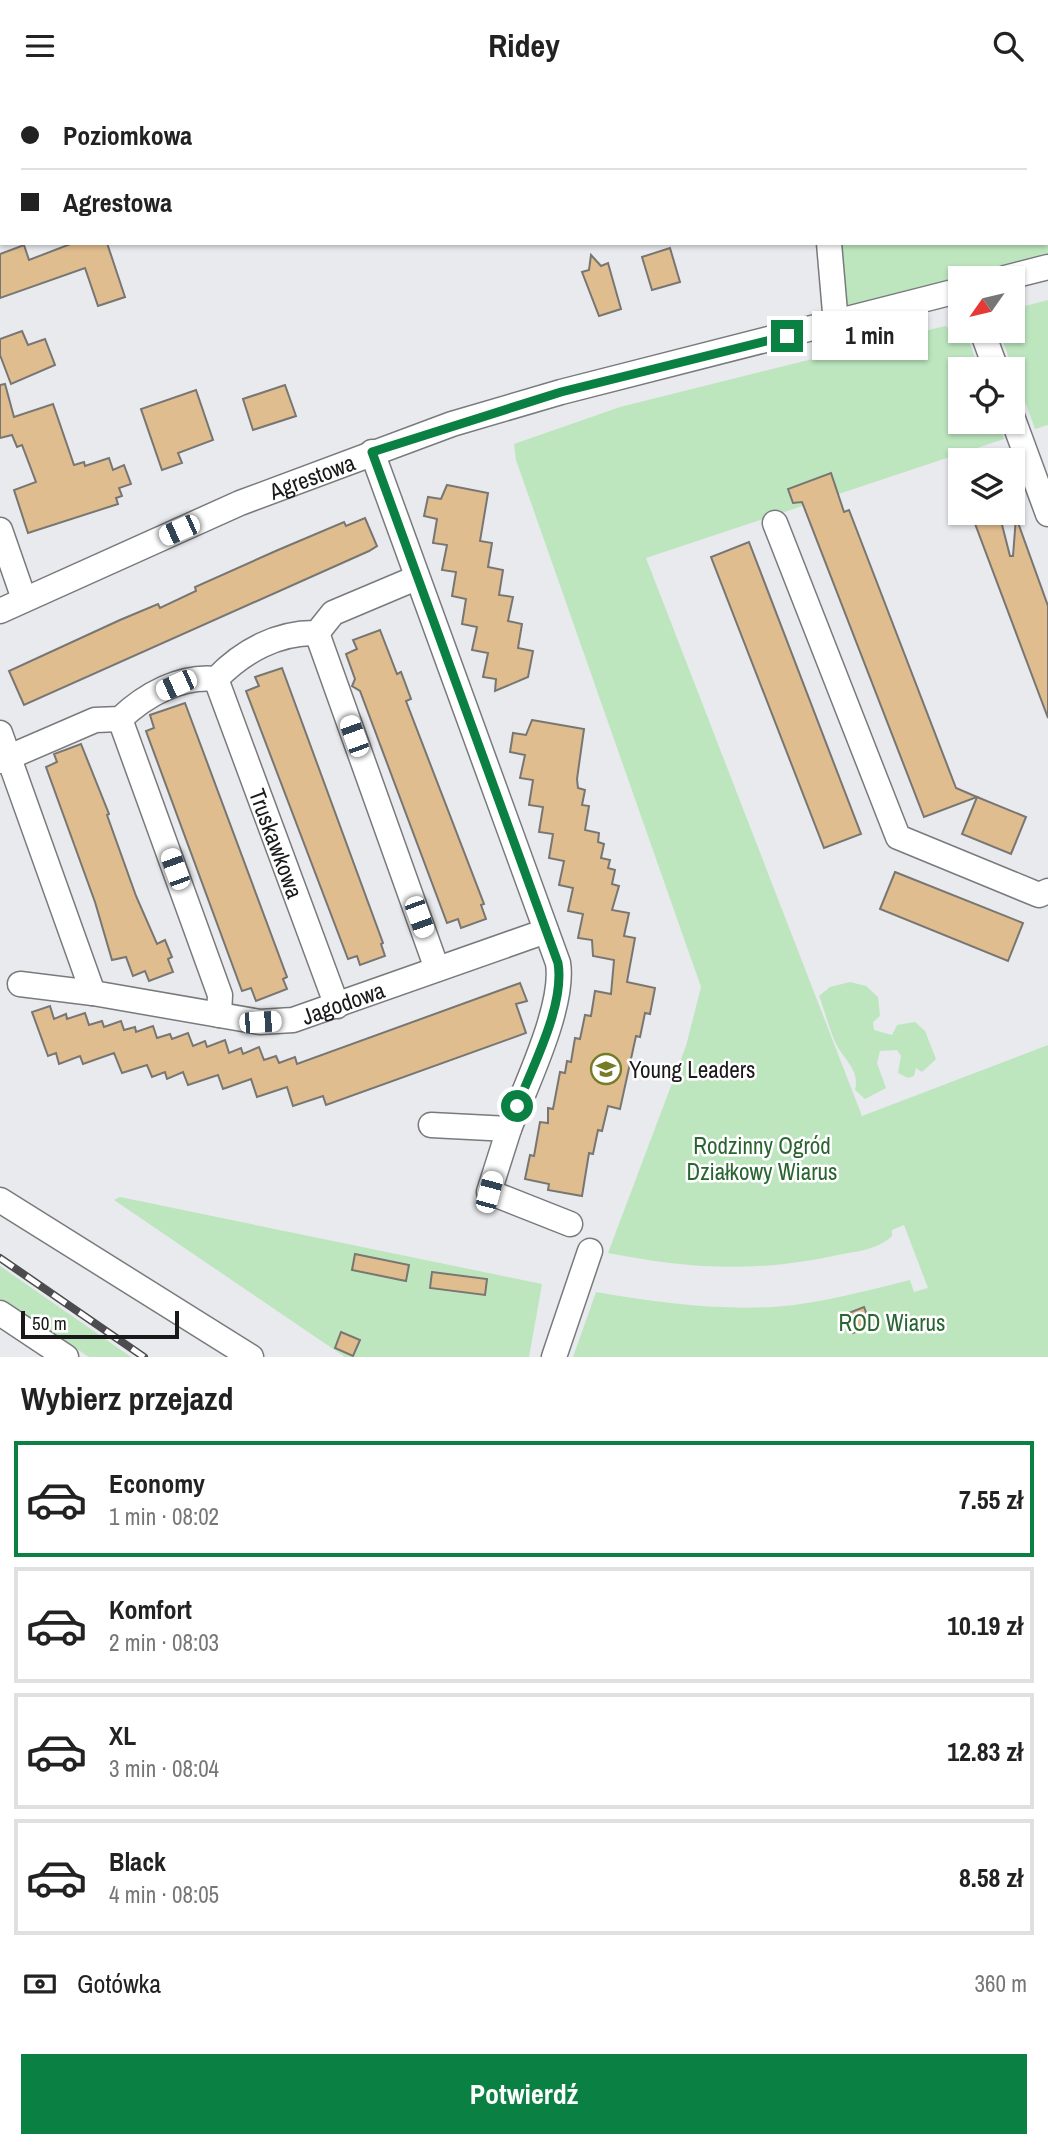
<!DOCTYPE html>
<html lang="pl">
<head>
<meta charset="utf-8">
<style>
	body { margin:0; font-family:"Archivo Narrow",sans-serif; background:#f6f6f6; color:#222; height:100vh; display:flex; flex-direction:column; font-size:26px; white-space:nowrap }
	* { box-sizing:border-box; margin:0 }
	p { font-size:23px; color:#767676 }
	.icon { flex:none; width:38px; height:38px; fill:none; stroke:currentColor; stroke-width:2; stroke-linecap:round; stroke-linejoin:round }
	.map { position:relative; height:1266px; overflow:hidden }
	.drawer { display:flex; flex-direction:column; background:#fff; flex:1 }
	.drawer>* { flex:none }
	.banner { position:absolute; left:0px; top:0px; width:1048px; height:154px; box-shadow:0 2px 5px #0004; display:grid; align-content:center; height:154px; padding:0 21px; background:#fff }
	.needle { width:46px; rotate:236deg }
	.fabs { position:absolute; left:948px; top:175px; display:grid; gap:14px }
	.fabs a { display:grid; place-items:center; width:77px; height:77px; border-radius:0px; background:#fff; box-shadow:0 2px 5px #0004; font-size:35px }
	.scale { position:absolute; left:21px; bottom:18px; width:158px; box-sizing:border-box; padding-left:7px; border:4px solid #19191a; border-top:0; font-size:19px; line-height:24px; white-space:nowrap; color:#19191a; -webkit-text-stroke:5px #fff; paint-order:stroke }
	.end { position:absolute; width:32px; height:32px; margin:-16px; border:9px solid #0b8043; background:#fff; box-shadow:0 0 0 4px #fff }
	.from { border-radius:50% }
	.bubble { position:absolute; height:49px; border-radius:0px; background:#fff; box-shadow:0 2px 5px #0004; font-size:23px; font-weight:700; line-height:49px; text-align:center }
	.car { position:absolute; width:21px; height:42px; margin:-21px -10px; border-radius:9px; box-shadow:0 0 5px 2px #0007; background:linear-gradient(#fff 24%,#345 0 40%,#fff 0 76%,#345 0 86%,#fff 0) }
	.banner b { display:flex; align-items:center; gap:24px; height:66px; font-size:26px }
	.banner b+b { border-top:2px solid #e0e0e0 }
	.banner i { width:18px; height:18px; background:#222 }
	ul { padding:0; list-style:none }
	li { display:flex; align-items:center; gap:21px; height:116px; margin:0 14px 10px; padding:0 7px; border:4px solid #e0e0e0; border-radius:0px }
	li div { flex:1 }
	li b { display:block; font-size:26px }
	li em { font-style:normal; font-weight:700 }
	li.active { border-color:#0b8043 }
	li>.icon { width:63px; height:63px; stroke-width:1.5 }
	h2 { padding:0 21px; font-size:32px; line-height:84px }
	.pay { display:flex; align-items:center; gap:18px; height:77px; padding:0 21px; font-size:26px }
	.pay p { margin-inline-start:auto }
	.action { display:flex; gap:14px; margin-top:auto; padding:14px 21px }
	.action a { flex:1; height:80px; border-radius:0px; background:#0b8043; color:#fff; font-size:28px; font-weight:700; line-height:80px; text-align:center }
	header { display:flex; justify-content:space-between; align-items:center; height:91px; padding:0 21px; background:#fff; font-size:32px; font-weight:700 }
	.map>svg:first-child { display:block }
	.green { fill:#bde6bf }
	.building { fill:#e0bd8f; stroke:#787673; stroke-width:2 }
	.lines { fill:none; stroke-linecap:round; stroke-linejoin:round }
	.minor-casing { stroke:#797a7d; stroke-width:27 }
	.minor { stroke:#fff; stroke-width:24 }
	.rail-casing { stroke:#4c4c4e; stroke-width:8 }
	.rail { stroke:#fff; stroke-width:5; stroke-dasharray:16; stroke-linecap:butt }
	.route { stroke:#0b8043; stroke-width:9 }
	.labels { text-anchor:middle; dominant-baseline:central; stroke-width:5; stroke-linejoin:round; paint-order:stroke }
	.street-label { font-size:23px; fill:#19191a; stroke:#fff }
	.poi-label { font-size:23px; fill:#19191a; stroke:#fff; text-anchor:start }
	.park-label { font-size:23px; fill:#2a6531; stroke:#fff }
</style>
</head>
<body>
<header><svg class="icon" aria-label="menu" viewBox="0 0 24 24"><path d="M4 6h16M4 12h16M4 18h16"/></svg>Ridey<svg class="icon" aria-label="search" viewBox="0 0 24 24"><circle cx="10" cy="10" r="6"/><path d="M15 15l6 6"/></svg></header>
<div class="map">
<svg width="1048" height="1266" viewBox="0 0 1048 1266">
	<rect width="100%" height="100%" fill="#e8eaee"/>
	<g class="green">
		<path d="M1001,0H1048V166L853,217C834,206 839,172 837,152H1046V2H995Z"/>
		<polygon points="1048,209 1048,334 1035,338 999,240 1013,240 1013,218"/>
		<path d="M945,235L968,247L979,278H961V331H998L1004,348L646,467L862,1025L1048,954V1266H573L596,1201C654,1211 713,1219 773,1216C819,1213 865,1200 910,1189L914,1201L928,1197L904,1134L892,1139V1145C877,1159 858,1160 838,1164C756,1182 690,1178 608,1162L686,955L701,896L516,369L514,353L620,316Z"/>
		<path d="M850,891L866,895L878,906L880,925L873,931L874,939L892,944L897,934L915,931L925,940L936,968L922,981L916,977L914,985L908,987L898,982L901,965L897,959L880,960L877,972L886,997L865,1008L855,999C860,982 847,971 839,958C832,948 825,920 819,905L830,896Z"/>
		<polygon points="120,1106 542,1193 529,1266 345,1266 114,1109"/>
		<polygon points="0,1175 131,1266 89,1266 0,1208"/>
	</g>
	<g class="building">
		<polygon points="73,152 107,152 125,206 98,215 85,177 0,207 0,163 24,154 29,169"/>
		<polygon points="670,157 680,191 652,199 642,166"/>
		<polygon points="591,164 601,175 608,172 621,218 599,225 582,181 589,179"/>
		<polygon points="22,240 28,254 45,248 55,274 11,293 0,264 0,248"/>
		<polygon points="5,293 14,326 53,313 74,374 84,371 85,375 109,367 113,379 124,374 131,393 119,397 122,405 116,407 118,413 28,442 14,399 36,391 22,354 17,356 12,344 0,347 0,294"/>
		<polygon points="285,294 296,325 253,339 243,308"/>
		<polygon points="196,299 213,349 178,362 182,372 162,379 141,318"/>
		<polygon points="831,382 844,421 849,419 956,697 977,706 924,726 802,411 793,412 788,398"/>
		<polygon points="447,394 488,402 480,450 492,452 488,476 503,479 499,504 513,506 508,530 522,533 518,557 533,560 528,586 495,600 496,588 483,586 488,562 472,559 477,536 462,533 466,508 452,505 456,481 442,479 447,454 433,452 437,428 424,425 428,406 441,408"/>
		<polygon points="971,422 999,422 1010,465 1013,465 1016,426 1048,515 1048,627"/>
		<polygon points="365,427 377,455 369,460 24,614 9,580 120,529 158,513 160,517 196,500 195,496 278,459 344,431 346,435"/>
		<polygon points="749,451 861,743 824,757 711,466"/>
		<polygon points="380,539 397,583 401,581 411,608 406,610 484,813 481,814 486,828 461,837 458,828 447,832 360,600 352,595 355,588 346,563 357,558 353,549"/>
		<polygon points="282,577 383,852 381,853 385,865 360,874 357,865 348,868 246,600 259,595 255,586"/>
		<polygon points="185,612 287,886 283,888 287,898 256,910 251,897 242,900 146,640 154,637 150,624"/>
		<polygon points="532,629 584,638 577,688 578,697 585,699 582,714 589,715 585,739 599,742 598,751 604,753 601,767 610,769 608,777 615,779 612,793 619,795 612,819 629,822 624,845 635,847 627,891 655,897 650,923 645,922 640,946 636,945 620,1018 608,1015 602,1040 598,1039 593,1063 589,1062 582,1105 548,1099 549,1093 525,1088 530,1064 534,1065 540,1031 548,1032 548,1017 553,1018 560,981 565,982 567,970 571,971 575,947 580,948 585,924 591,925 595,900 611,903 614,869 593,865 592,849 578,847 583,823 568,820 573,797 559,794 564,770 549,767 553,743 539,741 543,716 529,714 533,689 520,687 525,664 510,661 513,642 526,644"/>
		<polygon points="81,653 109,723 107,724 136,805 157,853 165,849 172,866 168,868 173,881 149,890 145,880 133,885 126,866 112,869 95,811 46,676 57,671 54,663"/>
		<polygon points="977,706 1026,726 1011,763 962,743"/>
		<polygon points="895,781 1023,832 1008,870 880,818"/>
		<polygon points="520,892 527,910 516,913 526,942 326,1014 323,1005 293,1015 287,996 257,1006 251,988 223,998 218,984 188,994 183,981 167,988 165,981 152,986 147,974 122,982 114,962 83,973 80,965 59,973 56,962 48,965 32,921 50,915 54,928 66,923 67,928 85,922 89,934 102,930 104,936 121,930 124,939 135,936 136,941 153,935 157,947 170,943 172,948 188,942 193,955 205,950 207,956 225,949 229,962 241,957 243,963 259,956 264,969 276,965 279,972 295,966 297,973"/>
		<polygon points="355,1163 409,1174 406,1190 352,1179"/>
		<polygon points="432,1181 487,1188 485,1204 430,1197"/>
		<polygon points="864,1216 871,1235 853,1242 846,1223"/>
		<polygon points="341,1241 360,1249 353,1265 335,1257"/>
	</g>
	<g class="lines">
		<g class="minor-casing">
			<g id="minor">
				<polyline points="812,0 812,2"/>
				<polyline points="22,2 28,0"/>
				<polyline points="0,9 2,8"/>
				<polyline points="829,152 836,233"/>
				<polyline points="1005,187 1048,176"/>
				<polyline points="982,240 996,278"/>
				<polyline points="1013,328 1048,423"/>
				<path d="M372,361L558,872C565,915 525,996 509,1038L431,1034"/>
				<polyline points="775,432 898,746 1039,804 1048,800"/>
				<polyline points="0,439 24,508"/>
				<path id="s1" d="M0,520L240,412L452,333L561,301L961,199"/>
				<polyline points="317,542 437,878"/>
				<path id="s2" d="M216,588L337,915"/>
				<polyline points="120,628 220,904 219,924"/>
				<polyline points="0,642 93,902"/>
				<path d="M0,670L95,629L120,628C145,604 181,584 216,588C243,560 278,541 317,542L333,522L416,487"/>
				<path id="s3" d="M20,893L93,902L260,931L293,929L546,840"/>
				<polyline points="509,1038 489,1101 570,1133"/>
				<polyline points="0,1109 251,1266"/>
				<polyline points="0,1222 66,1266"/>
				<polyline points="554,1266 590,1160"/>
			</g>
		</g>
		<use href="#minor" class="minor"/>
		<g class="rail-casing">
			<polyline id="rail" points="0,1167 144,1266"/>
		</g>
		<use href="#rail" class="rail"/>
	</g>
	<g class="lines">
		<path class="route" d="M517,1015C533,975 565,914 558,872L372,361L561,301L787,245"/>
	</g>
	<defs>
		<g id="school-ring" transform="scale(1.575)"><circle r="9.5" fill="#fff" stroke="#757c26" stroke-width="1.5"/><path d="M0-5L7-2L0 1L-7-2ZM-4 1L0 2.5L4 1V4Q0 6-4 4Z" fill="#757c26"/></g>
	</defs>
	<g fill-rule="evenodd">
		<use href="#school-ring" x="606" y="978"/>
	</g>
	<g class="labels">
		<g class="street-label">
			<text stroke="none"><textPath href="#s1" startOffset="340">Agrestowa</textPath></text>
			<text stroke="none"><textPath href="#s2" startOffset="175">Truskawkowa</textPath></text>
			<text stroke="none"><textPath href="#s3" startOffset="329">Jagodowa</textPath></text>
		</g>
		<g class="poi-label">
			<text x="629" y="978">Young Leaders</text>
		</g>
		<g class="park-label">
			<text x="762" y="1054">Rodzinny Ogród<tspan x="762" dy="26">Działkowy Wiarus</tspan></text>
			<text x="892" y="1231">ROD Wiarus</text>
		</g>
	</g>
</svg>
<div class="fabs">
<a><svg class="needle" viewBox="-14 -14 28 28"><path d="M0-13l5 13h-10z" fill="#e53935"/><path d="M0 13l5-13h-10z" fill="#767676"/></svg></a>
<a><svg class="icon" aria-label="locate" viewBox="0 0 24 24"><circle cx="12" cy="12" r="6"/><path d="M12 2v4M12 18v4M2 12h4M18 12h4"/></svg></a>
<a><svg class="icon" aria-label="layers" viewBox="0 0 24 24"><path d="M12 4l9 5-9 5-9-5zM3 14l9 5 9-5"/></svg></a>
</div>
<div class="scale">50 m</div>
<i class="end from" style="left:517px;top:1015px"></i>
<i class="end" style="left:787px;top:245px"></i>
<div class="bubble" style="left:812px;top:220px;width:116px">1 min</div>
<i class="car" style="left:179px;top:439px;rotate:246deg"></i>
<i class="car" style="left:176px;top:594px;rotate:246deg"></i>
<i class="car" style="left:354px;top:645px;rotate:340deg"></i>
<i class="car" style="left:175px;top:778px;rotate:340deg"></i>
<i class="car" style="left:419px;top:826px;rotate:160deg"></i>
<i class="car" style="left:260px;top:931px;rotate:87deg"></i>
<i class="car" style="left:489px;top:1101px;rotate:15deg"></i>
<div class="banner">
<b><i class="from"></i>Poziomkowa</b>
<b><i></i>Agrestowa</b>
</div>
</div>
<section class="drawer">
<h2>Wybierz przejazd</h2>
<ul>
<li class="active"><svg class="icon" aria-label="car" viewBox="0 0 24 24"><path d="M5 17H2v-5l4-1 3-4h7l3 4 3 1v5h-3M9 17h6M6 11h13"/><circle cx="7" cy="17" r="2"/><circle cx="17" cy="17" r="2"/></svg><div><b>Economy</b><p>1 min · 08:02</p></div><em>7.55 zł</em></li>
<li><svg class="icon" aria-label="car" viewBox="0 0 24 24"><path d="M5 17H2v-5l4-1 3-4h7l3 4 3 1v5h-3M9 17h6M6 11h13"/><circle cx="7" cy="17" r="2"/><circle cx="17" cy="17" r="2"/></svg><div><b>Komfort</b><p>2 min · 08:03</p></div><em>10.19 zł</em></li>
<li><svg class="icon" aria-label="car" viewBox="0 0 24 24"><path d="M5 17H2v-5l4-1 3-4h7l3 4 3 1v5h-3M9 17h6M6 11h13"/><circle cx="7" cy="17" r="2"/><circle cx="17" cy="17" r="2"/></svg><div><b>XL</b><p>3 min · 08:04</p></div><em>12.83 zł</em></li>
<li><svg class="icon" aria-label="car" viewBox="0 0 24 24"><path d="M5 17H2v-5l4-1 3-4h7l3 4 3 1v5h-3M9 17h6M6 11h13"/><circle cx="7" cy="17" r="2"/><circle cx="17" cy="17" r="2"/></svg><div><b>Black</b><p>4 min · 08:05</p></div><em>8.58 zł</em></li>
</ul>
<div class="pay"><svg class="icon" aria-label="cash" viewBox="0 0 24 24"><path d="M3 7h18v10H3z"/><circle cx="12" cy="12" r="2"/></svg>Gotówka<p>360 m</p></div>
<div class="action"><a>Potwierdź</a></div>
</section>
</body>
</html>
